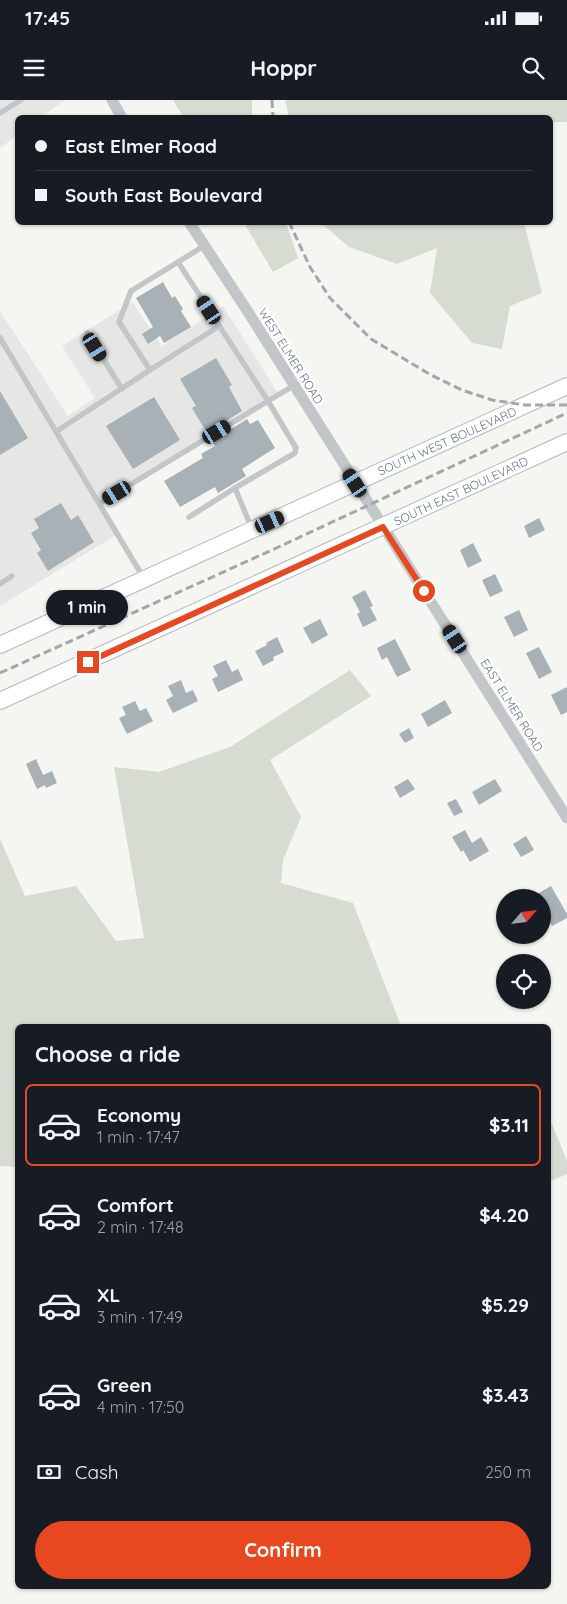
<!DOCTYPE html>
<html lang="en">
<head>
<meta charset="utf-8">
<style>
	body { margin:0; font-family:Quicksand,sans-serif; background:#20242c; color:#f1f3f6; height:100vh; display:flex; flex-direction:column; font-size:19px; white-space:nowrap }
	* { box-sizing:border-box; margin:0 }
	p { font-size:16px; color:#9ea1a6 }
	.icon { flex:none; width:28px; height:28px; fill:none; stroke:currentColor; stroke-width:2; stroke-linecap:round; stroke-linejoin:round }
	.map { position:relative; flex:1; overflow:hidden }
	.details { position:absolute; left:15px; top:924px; width:536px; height:565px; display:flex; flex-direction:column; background:#171b24; border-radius:8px; box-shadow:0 1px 4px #0004 }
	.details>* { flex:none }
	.guide { position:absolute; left:15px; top:15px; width:538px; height:110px; border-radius:8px; box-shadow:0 1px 4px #0004; display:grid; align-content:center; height:110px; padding:0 20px; background:#171b24 }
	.needle { width:32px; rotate:62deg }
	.controls { position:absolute; left:496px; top:789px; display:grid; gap:10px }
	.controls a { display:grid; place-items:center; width:55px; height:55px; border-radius:50%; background:#171b24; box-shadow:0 1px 4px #0004; font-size:25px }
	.end { position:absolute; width:22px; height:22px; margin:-11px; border:6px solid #e7481f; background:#fff; box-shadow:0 0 0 2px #fff }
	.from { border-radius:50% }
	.bubble { position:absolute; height:35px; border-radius:18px; background:#171b24; box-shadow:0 1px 4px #0004; font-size:16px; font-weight:700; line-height:35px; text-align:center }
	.car { position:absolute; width:15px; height:30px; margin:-15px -8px; border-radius:6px; box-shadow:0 0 4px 1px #0007; background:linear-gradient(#222 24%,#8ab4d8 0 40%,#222 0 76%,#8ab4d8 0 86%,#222 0) }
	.guide b { display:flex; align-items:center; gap:18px; height:48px; font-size:19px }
	.guide b+b { border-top:1px solid #363941 }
	.guide i { width:12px; height:12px; background:#f1f3f6 }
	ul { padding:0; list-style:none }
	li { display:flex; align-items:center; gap:15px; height:82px; margin:0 10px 8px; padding:0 10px; border:2px solid transparent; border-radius:8px }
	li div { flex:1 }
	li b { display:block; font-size:19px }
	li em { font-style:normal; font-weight:700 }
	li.active { border-color:#e7481f }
	li>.icon { width:45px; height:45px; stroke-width:1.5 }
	h2 { padding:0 20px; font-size:22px; line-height:60px }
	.pay { display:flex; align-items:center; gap:12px; height:55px; padding:0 20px; font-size:19px }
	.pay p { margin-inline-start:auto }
	.action { display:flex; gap:10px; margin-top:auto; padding:10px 20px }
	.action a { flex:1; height:58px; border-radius:30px; background:#e7481f; color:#fff; font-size:20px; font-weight:700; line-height:58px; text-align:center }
	.status { display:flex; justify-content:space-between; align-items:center; height:35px; padding:0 25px; background:#171b24; direction:ltr }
	.status svg { height:14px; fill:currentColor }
	header { display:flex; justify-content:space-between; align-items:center; height:65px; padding:0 20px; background:#171b24; font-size:22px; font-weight:700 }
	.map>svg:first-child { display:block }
	.built { fill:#e6e7e5 }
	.green { fill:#d6dcd2 }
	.building { fill:#a8b1b6 }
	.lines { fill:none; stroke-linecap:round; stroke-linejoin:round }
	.secondary-casing { stroke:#b4babe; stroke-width:18 }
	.service { stroke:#c2c6c9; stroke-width:5.5 }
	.minor { stroke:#c2c6c9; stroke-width:11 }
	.secondary { stroke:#fff; stroke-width:16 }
	.rail { stroke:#a0a8ad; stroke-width:3; stroke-dasharray:8 4; stroke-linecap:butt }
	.route { stroke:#e7481f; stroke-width:6 }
	.labels { text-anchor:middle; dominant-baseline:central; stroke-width:5; stroke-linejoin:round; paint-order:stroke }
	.street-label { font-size:12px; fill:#637683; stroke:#fff }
</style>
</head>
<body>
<div class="status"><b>17:45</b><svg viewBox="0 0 49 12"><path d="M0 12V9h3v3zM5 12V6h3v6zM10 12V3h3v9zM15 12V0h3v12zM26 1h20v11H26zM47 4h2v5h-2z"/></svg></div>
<header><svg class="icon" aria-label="menu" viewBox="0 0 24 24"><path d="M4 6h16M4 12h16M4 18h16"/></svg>Hoppr<svg class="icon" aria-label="search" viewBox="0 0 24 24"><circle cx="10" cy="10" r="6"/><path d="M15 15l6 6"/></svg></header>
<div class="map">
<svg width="567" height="1504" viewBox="0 0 567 1504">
	<rect width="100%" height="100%" fill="#f5f5f1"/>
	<g class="built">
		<polygon points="0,0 65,0 41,17 18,18 17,35 0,48"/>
		<polygon points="132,202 162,246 223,206 278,293 99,407 116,435 0,506 0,211 68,316 95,298 62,246"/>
	</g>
	<g class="green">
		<polygon points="173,0 252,0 252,17 183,17"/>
		<polygon points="285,0 567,0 567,22 550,22 550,18 289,17"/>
		<polygon points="244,123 286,123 298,158 273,172"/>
		<polygon points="321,123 524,123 542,193 510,206 502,249 472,243 430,193 437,148 397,164 349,147"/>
		<polygon points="350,570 371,596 270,660 301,717 283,760 281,783 353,803 401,926 18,926 17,1067 0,1066 0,739 25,796 76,786 116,841 144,838 114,667 159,672 230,647"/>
		<polygon points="549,1017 567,1061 567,1074 549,1082"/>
	</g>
	<g class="building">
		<polygon points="163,182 172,198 175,196 183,209 181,211 191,227 164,243 160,236 148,244 142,234 153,227 136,198"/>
		<polygon points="216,258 232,285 229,287 242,311 207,333 192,308 196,306 180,279"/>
		<polygon points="0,291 28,338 0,355"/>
		<polygon points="154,297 180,340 133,369 106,326"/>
		<polygon points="247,319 250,324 258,320 275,348 242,369 246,376 218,393 215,387 180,407 164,381 203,358 201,354 215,346 212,341"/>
		<polygon points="61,403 71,420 78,415 94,442 48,471 37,453 41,450 31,433 39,428 34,419"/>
		<polygon points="539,418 545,430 529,438 524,426"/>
		<polygon points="473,443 482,461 468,468 460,450"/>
		<polygon points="495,474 503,491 490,497 482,480"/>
		<polygon points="365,490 373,506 370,507 377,520 363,527 357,514 360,512 352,497"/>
		<polygon points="519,510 528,530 514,537 504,517"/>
		<polygon points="320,519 328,535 312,544 303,528"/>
		<polygon points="277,537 284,552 273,557 274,560 263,566 255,551 267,545 266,543"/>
		<polygon points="395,539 411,570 397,577 387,557 382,560 377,548"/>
		<polygon points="539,547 552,572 539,579 526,553"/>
		<polygon points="226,560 232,572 238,569 243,580 218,592 212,579 218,576 213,566"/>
		<polygon points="181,580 186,593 193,590 198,601 173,613 166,600 173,596 168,586"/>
		<polygon points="567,587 567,612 561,615 551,595"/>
		<polygon points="445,600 452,613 428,627 421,614"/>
		<polygon points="135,601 140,611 146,608 153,621 127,634 119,618 126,615 122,607"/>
		<polygon points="409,628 414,638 405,643 399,634"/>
		<polygon points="36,659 43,675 52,671 57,683 46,688 45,685 37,689 26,664"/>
		<polygon points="408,679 415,689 400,698 394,687"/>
		<polygon points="495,679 502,691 479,705 472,692"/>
		<polygon points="456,699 463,712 454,716 447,703"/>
		<polygon points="465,730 472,743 481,737 489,751 470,762 463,750 461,752 452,737"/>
		<polygon points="526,736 534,750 521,757 513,744"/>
		<polygon points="551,786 567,814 567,818 552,826 542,809 542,798 530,798"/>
	</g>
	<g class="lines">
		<g class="secondary-casing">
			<g id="secondary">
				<polyline points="0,545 567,286"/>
				<polyline points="0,601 567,342"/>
			</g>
		</g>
		<g class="service">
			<polyline points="0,13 21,0"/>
			<polyline points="204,146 178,162 268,301 293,286"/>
			<polyline points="178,162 131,191 119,222 150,270 219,226"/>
			<polyline points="87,233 122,289"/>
			<polyline points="0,238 143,477"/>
			<polyline points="57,331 150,270"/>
			<polyline points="100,403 268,301 296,348 295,353 235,388 252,429"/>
			<polyline points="189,417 235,388"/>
			<polyline points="0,484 12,476"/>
		</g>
		<g class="minor">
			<polyline points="112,0 122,18"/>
			<polyline points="189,122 250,215 567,718"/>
		</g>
		<use href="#secondary" class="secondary"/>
		<g class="rail">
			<polyline points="272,0 273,18"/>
			<polyline points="289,122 310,167 330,198 371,239 431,275 462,290 492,300 525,305 567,305"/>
			<polyline points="0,573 272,450 567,313"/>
		</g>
	</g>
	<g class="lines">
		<polyline class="route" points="88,562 383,427 424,491"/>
	</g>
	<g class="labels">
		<g class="street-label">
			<text transform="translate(291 256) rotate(58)">WEST ELMER ROAD</text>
			<text transform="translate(447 341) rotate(-24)">SOUTH WEST BOULEVARD</text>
			<text transform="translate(461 391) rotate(-25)">SOUTH EAST BOULEVARD</text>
			<text transform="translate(512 605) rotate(58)">EAST ELMER ROAD</text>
		</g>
	</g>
</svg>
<div class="controls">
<a><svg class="needle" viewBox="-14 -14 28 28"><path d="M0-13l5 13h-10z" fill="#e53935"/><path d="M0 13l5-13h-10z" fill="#9ea1a6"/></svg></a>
<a><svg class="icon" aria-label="locate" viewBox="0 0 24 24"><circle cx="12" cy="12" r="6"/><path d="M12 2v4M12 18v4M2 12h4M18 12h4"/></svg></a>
</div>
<i class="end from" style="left:424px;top:491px"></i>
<i class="end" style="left:88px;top:562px"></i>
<div class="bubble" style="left:46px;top:490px;width:82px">1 min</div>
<i class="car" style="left:209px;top:210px;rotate:327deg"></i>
<i class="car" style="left:95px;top:247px;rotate:148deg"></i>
<i class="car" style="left:217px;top:332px;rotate:59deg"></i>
<i class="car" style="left:355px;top:383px;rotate:327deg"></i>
<i class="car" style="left:117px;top:393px;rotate:239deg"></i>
<i class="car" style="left:270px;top:422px;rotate:66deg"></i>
<i class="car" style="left:455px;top:539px;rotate:327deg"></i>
<div class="guide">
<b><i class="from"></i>East Elmer Road</b>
<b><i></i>South East Boulevard</b>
</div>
<section class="details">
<h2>Choose a ride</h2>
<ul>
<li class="active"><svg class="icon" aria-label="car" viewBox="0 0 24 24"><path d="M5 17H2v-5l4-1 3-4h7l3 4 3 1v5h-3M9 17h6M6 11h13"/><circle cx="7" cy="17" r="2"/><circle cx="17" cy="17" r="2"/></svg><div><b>Economy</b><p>1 min · 17:47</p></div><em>$3.11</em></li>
<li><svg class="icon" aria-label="car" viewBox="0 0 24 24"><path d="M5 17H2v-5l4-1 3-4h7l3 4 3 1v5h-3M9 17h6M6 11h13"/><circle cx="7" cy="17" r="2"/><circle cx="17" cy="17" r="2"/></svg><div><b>Comfort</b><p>2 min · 17:48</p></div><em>$4.20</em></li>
<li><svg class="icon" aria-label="car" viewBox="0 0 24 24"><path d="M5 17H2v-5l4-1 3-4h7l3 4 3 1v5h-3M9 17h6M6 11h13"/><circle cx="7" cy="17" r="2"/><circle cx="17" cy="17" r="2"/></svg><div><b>XL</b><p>3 min · 17:49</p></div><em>$5.29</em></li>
<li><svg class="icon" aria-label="car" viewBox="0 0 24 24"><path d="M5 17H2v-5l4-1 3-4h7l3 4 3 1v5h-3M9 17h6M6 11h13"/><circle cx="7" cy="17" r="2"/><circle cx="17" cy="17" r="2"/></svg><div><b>Green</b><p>4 min · 17:50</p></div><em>$3.43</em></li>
</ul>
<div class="pay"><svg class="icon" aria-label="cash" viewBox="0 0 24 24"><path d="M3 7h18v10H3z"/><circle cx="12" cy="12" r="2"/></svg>Cash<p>250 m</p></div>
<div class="action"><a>Confirm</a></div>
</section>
</div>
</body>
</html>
